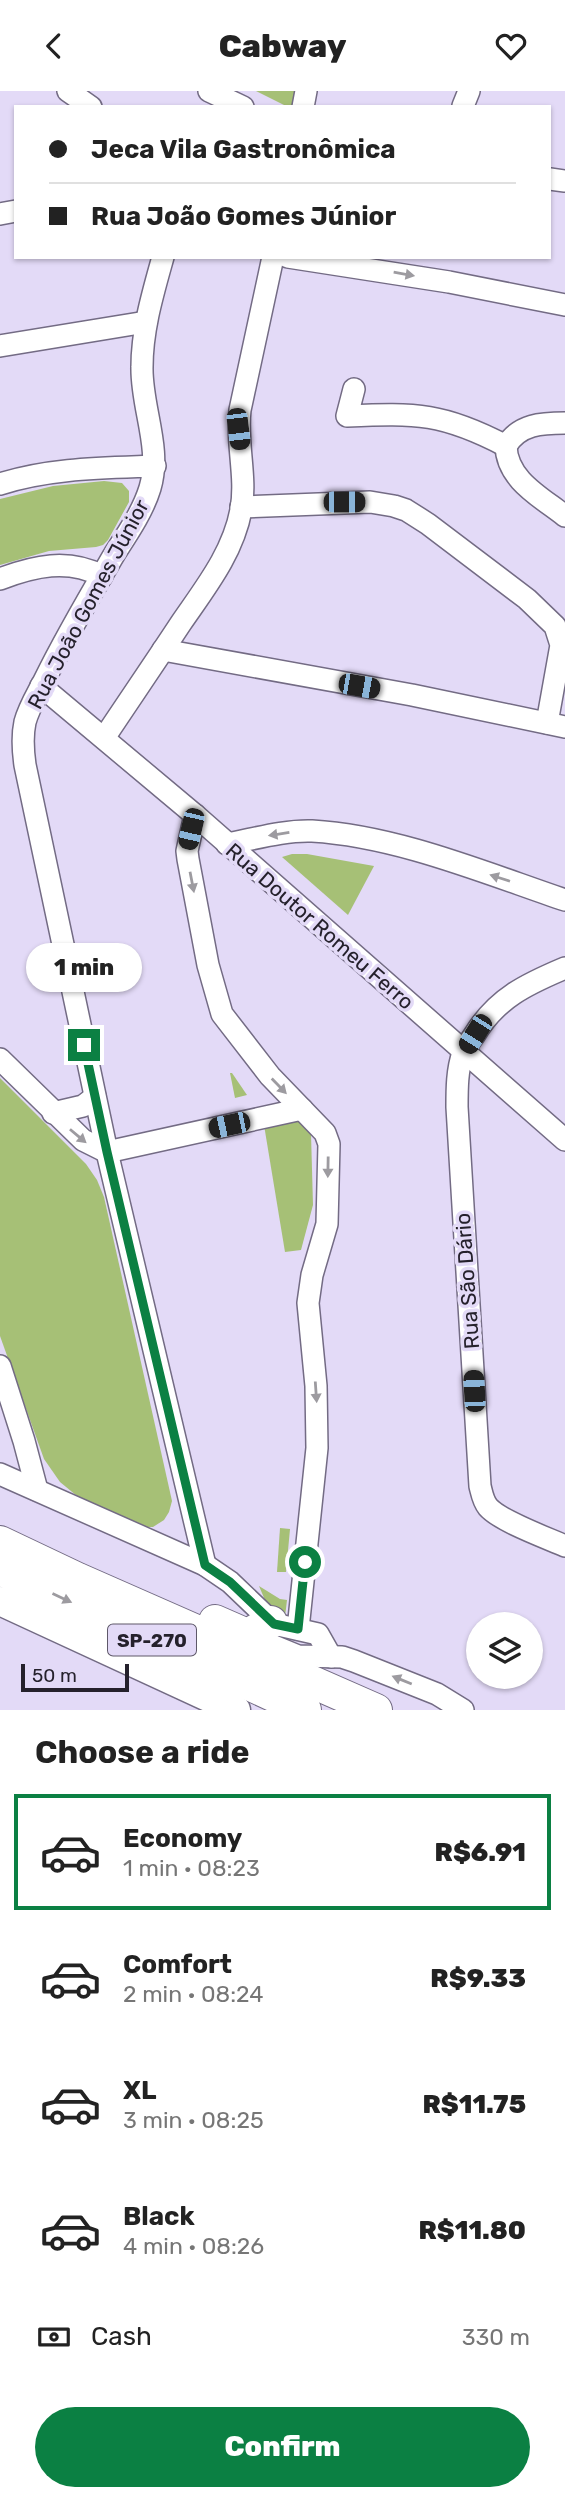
<!DOCTYPE html>
<html lang="en">
<head>
<meta charset="utf-8">
<style>
	body { margin:0; font-family:Rubik,sans-serif; background:#f6f6f6; color:#222; height:100vh; display:flex; flex-direction:column; font-size:26px; white-space:nowrap }
	* { box-sizing:border-box; margin:0 }
	p { font-size:23px; color:#767676 }
	.icon { flex:none; width:38px; height:38px; fill:none; stroke:currentColor; stroke-width:2; stroke-linecap:round; stroke-linejoin:round }
	.map { position:relative; height:1619px; overflow:hidden }
	.panel { display:flex; flex-direction:column; background:#fff; flex:1 }
	.panel>* { flex:none }
	.top-card { position:absolute; left:14px; top:14px; width:537px; height:154px; border-radius:0px; box-shadow:0 2px 5px #0004; display:grid; align-content:center; height:154px; padding:0 35px; background:#fff }
	.tools { position:absolute; left:466px; top:1521px; display:grid; gap:14px }
	.tools a { display:grid; place-items:center; width:77px; height:77px; border-radius:50%; background:#fff; box-shadow:0 2px 5px #0004; font-size:35px }
	.scale { position:absolute; left:21px; bottom:18px; width:108px; box-sizing:border-box; padding-left:7px; border:4px solid #25212c; border-top:0; font-size:19px; line-height:24px; white-space:nowrap; color:#25212c; -webkit-text-stroke:5px #e3daf7; paint-order:stroke }
	.end { position:absolute; width:32px; height:32px; margin:-16px; border:9px solid #0b8043; background:#fff; box-shadow:0 0 0 4px #fff }
	.from { border-radius:50% }
	.bubble { position:absolute; height:49px; border-radius:24px; background:#fff; box-shadow:0 2px 5px #0004; font-size:23px; font-weight:800; line-height:49px; text-align:center }
	.car { position:absolute; width:21px; height:42px; margin:-21px -10px; border-radius:9px; box-shadow:0 0 5px 2px #0007; background:linear-gradient(#222 24%,#8ab4d8 0 40%,#222 0 76%,#8ab4d8 0 86%,#222 0) }
	.top-card b { display:flex; align-items:center; gap:24px; height:66px; font-size:26px }
	.top-card b+b { border-top:2px solid #e0e0e0 }
	.top-card i { width:18px; height:18px; background:#222 }
	ul { padding:0; list-style:none }
	li { display:flex; align-items:center; gap:21px; height:116px; margin:0 14px 10px; padding:0 21px; border:4px solid transparent; border-radius:0px }
	li div { flex:1 }
	li b { display:block; font-size:26px }
	li em { font-style:normal; font-weight:800 }
	li.on { border-color:#0b8043 }
	li>.icon { width:63px; height:63px; stroke-width:1.5 }
	h2 { padding:0 35px; font-size:32px; line-height:84px }
	.pay { display:flex; align-items:center; gap:18px; height:77px; padding:0 35px; font-size:26px }
	.pay p { margin-inline-start:auto }
	.button { display:flex; gap:14px; margin-top:auto; padding:14px 35px }
	.button a { flex:1; height:80px; border-radius:42px; background:#0b8043; color:#fff; font-size:28px; font-weight:800; line-height:80px; text-align:center }
	header { display:flex; justify-content:space-between; align-items:center; height:91px; padding:0 35px; background:#fff; font-size:32px; font-weight:800 }
	.map>svg:first-child { display:block }
	.green { fill:#a6c076 }
	.lines { fill:none; stroke-linecap:round; stroke-linejoin:round }
	.minor-casing { stroke:#736b84; stroke-width:24 }
	.major-casing { stroke:#736b84; stroke-width:31 }
	.highway-casing { stroke:#736b84; stroke-width:34 }
	.minor { stroke:#fff; stroke-width:21 }
	.major { stroke:#fff; stroke-width:28 }
	.highway { stroke:#fff; stroke-width:32 }
	.oneway { fill:#9d9ba0 }
	.route { stroke:#0b8043; stroke-width:9 }
	.labels { text-anchor:middle; dominant-baseline:central; stroke-width:7; stroke-linejoin:round; paint-order:stroke }
	.shield { fill:#e3daf7; stroke:#5e5869; stroke-width:2 }
	.shield-label { font-size:19px; font-weight:bold; fill:#25212c }
	.street-label { font-size:21px; fill:#25212c; stroke:#e3daf7 }
</style>
</head>
<body>
<header><svg class="icon" aria-label="back" viewBox="0 0 24 24"><path d="M15 5l-7 7 7 7"/></svg>Cabway<svg class="icon" aria-label="heart" viewBox="0 0 24 24"><path d="M12 20l-8-8c-3-5 5-10 8-4 3-6 11-1 8 4z"/></svg></header>
<div class="map">
<svg width="565" height="1619" viewBox="0 0 565 1619">
	<rect width="100%" height="100%" fill="#e3daf7"/>
	<g class="green">
		<polygon points="256,0 296,0 293,16 288,16"/>
		<polygon points="104,390 122,392 129,400 129,411 108,449 103,454 96,456 49,460 0,474 0,408 53,395"/>
		<polygon points="292,763 307,763 374,775 348,824 282,766"/>
		<polygon points="230,982 232,982 247,1004 235,1007"/>
		<polygon points="0,987 86,1073 97,1089 104,1106 172,1410 169,1421 164,1429 153,1436 142,1436 77,1405 60,1391 44,1368 0,1245"/>
		<polygon points="297,1027 311,1043 313,1114 301,1159 285,1161 264,1034"/>
		<polygon points="280,1437 290,1438 286,1481 277,1481"/>
		<polygon points="259,1495 280,1508 287,1509 285,1526 270,1521"/>
	</g>
	<g class="lines">
		<g class="minor-casing">
			<g id="minor">
				<polyline points="68,0 91,16"/>
				<polyline points="209,0 243,16"/>
				<polyline points="463,15 469,0"/>
				<polyline points="303,16 306,0"/>
				<polyline points="550,88 565,90"/>
				<polyline points="0,123 16,120"/>
				<path d="M163,166C153,202 142,238 142,276C141,316 162,357 150,397C143,420 128,442 115,462C91,503 66,545 45,588C38,602 29,616 25,631C22,645 23,660 25,674L107,1061L205,1474"/>
				<polyline points="288,166 449,191 565,214"/>
				<polyline points="0,255 146,231"/>
				<path d="M354,298L347,325C417,322 443,322 506,355"/>
				<path d="M506,355C507,389 541,406 565,425"/>
				<path d="M506,355C519,333 542,332 565,332"/>
				<path d="M0,393C50,377 103,377 155,375"/>
				<polyline points="241,416 370,411 394,415 406,419 428,433 527,508 555,535 561,554 547,632"/>
				<path d="M0,488C34,475 68,467 102,485"/>
				<polyline points="163,559 412,604 565,636"/>
				<polyline points="41,595 195,724 565,1049"/>
				<path d="M104,647C130,608 156,570 181,532C205,497 233,462 241,419C247,386 236,352 240,319L273,166"/>
				<polyline points="195,724 187,760 188,768 208,874 222,923 270,985 325,1042 329,1053 327,1133 312,1184 308,1212 316,1295 317,1357 298,1538"/>
				<path d="M227,753C254,748 284,739 312,740C397,745 485,782 565,809"/>
				<path d="M565,877C527,893 497,907 475,943C471,949 466,955 463,962C457,979 457,998 457,1016L480,1395C482,1403 483,1410 488,1416C500,1430 547,1447 565,1455"/>
				<polyline points="0,968 83,1049 107,1061 302,1018"/>
				<polyline points="53,1022 83,1015 95,1006"/>
				<polyline points="0,1275 24,1350 37,1399"/>
				<polyline points="0,1383 205,1474 230,1491 274,1533 318,1543 331,1566"/>
				<polyline points="247,1544 298,1565 342,1566 354,1570 437,1603 463,1619"/>
			</g>
		</g>
		<g class="major-casing">
			<polyline id="major" points="0,1510 236,1619"/>
		</g>
		<g class="highway-casing">
			<g id="highway">
				<polyline points="0,1451 78,1488 376,1619"/>
				<polyline points="0,1478 305,1619"/>
				<polyline points="215,1530 247,1544 271,1531"/>
			</g>
		</g>
		<use href="#minor" class="minor"/>
		<use href="#major" class="major"/>
		<use href="#highway" class="highway"/>
	</g>
	<defs><path id="oneway-solid" d="M-6-.8H1V-3.2L6.5 0L1 3.2V.8H-6Z" transform="scale(1.75)"/></defs>
	<g class="oneway">
		<use href="#oneway-solid" transform="translate(404 183) rotate(10)"/>
		<use href="#oneway-solid" transform="translate(279 743) rotate(171)"/>
		<use href="#oneway-solid" transform="translate(500 787) rotate(-162)"/>
		<use href="#oneway-solid" transform="translate(192 791) rotate(79)"/>
		<use href="#oneway-solid" transform="translate(279 995) rotate(46)"/>
		<use href="#oneway-solid" transform="translate(78 1045) rotate(40)"/>
		<use href="#oneway-solid" transform="translate(328 1076) rotate(91)"/>
		<use href="#oneway-solid" transform="translate(316 1301) rotate(86)"/>
		<use href="#oneway-solid" transform="translate(62 1507) rotate(25)"/>
		<use href="#oneway-solid" transform="translate(402 1589) rotate(-158)"/>
	</g>
	<g class="lines">
		<polyline class="route" points="84,954 107,1061 205,1474 230,1491 274,1533 298,1538 305,1471"/>
	</g>
	<g class="labels">
		<rect class="shield" x="108" y="1533.5" width="88" height="31" rx="5"/>
		<g class="shield-label">
			<text x="152" y="1549">SP-270</text>
		</g>
		<g class="street-label">
			<text transform="translate(88 513) rotate(-62)">Rua João Gomes Júnior</text>
			<text transform="translate(320 835) rotate(41)">Rua Doutor Romeu Ferro</text>
			<text transform="translate(467 1190) rotate(-94)">Rua São Dário</text>
		</g>
	</g>
</svg>
<div class="tools">
<a><svg class="icon" aria-label="layers" viewBox="0 0 24 24"><path d="M12 4l9 5-9 5-9-5zM3 14l9 5 9-5"/></svg></a>
</div>
<div class="scale">50 m</div>
<i class="end from" style="left:305px;top:1471px"></i>
<i class="end" style="left:84px;top:954px"></i>
<div class="bubble" style="left:26px;top:852px;width:116px">1 min</div>
<i class="car" style="left:238px;top:338px;rotate:173deg"></i>
<i class="car" style="left:344px;top:411px;rotate:90deg"></i>
<i class="car" style="left:359px;top:595px;rotate:100deg"></i>
<i class="car" style="left:191px;top:738px;rotate:193deg"></i>
<i class="car" style="left:475px;top:943px;rotate:212deg"></i>
<i class="car" style="left:229px;top:1034px;rotate:258deg"></i>
<i class="car" style="left:474px;top:1300px;rotate:357deg"></i>
<div class="top-card">
<b><i class="from"></i>Jeca Vila Gastronômica</b>
<b><i></i>Rua João Gomes Júnior</b>
</div>
</div>
<section class="panel">
<h2>Choose a ride</h2>
<ul>
<li class="on"><svg class="icon" aria-label="car" viewBox="0 0 24 24"><path d="M5 17H2v-5l4-1 3-4h7l3 4 3 1v5h-3M9 17h6M6 11h13"/><circle cx="7" cy="17" r="2"/><circle cx="17" cy="17" r="2"/></svg><div><b>Economy</b><p>1 min · 08:23</p></div><em>R$6.91</em></li>
<li><svg class="icon" aria-label="car" viewBox="0 0 24 24"><path d="M5 17H2v-5l4-1 3-4h7l3 4 3 1v5h-3M9 17h6M6 11h13"/><circle cx="7" cy="17" r="2"/><circle cx="17" cy="17" r="2"/></svg><div><b>Comfort</b><p>2 min · 08:24</p></div><em>R$9.33</em></li>
<li><svg class="icon" aria-label="car" viewBox="0 0 24 24"><path d="M5 17H2v-5l4-1 3-4h7l3 4 3 1v5h-3M9 17h6M6 11h13"/><circle cx="7" cy="17" r="2"/><circle cx="17" cy="17" r="2"/></svg><div><b>XL</b><p>3 min · 08:25</p></div><em>R$11.75</em></li>
<li><svg class="icon" aria-label="car" viewBox="0 0 24 24"><path d="M5 17H2v-5l4-1 3-4h7l3 4 3 1v5h-3M9 17h6M6 11h13"/><circle cx="7" cy="17" r="2"/><circle cx="17" cy="17" r="2"/></svg><div><b>Black</b><p>4 min · 08:26</p></div><em>R$11.80</em></li>
</ul>
<div class="pay"><svg class="icon" aria-label="cash" viewBox="0 0 24 24"><path d="M3 7h18v10H3z"/><circle cx="12" cy="12" r="2"/></svg>Cash<p>330 m</p></div>
<div class="button"><a>Confirm</a></div>
</section>
</body>
</html>
